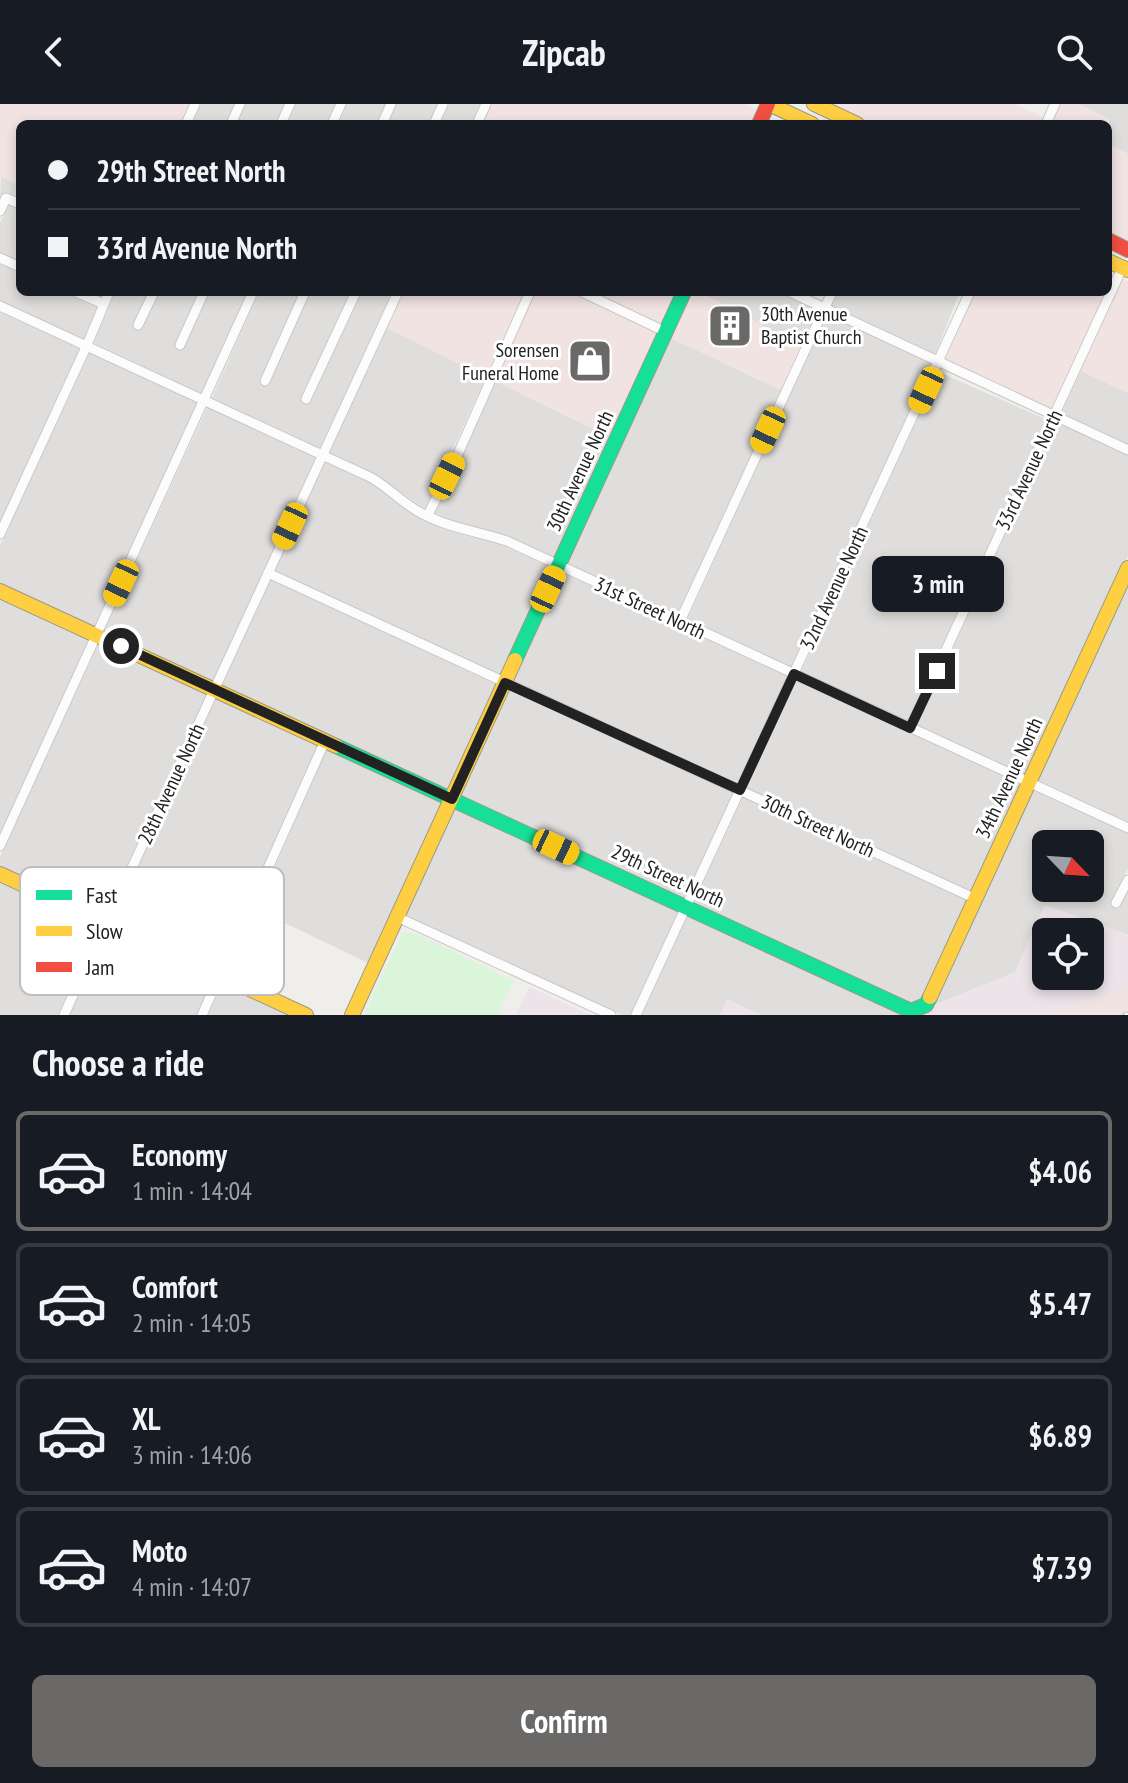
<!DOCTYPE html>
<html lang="en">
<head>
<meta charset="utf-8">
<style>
	body { margin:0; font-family:"PT Sans Narrow",sans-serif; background:#20242c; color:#f1f3f6; height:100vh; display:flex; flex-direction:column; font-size:30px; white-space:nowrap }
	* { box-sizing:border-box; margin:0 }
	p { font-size:26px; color:#9ea1a6 }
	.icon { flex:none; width:44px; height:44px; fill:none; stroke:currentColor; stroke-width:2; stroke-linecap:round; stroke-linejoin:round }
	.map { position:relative; height:911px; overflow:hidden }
	.side { display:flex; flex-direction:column; background:#171b24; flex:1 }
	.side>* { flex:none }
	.hud { position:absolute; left:16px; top:16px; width:1096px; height:176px; border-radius:12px; box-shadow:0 4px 12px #0003; display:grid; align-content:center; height:176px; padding:0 32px; background:#171b24 }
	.needle { width:52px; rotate:115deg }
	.fabs { position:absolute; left:1032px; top:726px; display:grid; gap:16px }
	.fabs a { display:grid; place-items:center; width:72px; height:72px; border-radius:12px; background:#171b24; box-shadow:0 4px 12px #0003; font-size:40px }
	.end { position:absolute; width:36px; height:36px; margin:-18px; border:10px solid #222; background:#fff; box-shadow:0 0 0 4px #fff }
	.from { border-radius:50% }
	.bubble { position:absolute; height:56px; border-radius:12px; background:#171b24; box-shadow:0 4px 12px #0003; font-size:26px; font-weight:800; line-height:56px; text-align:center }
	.car { position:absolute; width:24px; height:48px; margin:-24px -12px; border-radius:10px; box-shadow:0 0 6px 2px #0007; background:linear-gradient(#f5c518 24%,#345 0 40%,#f5c518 0 76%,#345 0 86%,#f5c518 0) }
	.hud b { display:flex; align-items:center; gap:28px; height:76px; font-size:30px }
	.hud b+b { border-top:2px solid #363941 }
	.hud i { width:20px; height:20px; background:#f1f3f6 }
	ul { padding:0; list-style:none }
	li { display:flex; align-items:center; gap:24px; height:120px; margin:0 16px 12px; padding:0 16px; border:4px solid #363941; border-radius:12px }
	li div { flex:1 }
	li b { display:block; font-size:30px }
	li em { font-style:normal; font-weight:800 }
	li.active { border-color:#6a6968 }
	li>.icon { width:72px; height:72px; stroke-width:1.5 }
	h2 { padding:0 32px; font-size:36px; line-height:96px }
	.action { display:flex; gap:16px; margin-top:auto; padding:16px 32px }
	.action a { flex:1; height:92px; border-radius:12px; background:#6a6968; color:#fff; font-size:32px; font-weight:800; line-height:92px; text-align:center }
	header { display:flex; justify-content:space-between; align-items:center; height:104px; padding:0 32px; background:#171b24; font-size:36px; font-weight:800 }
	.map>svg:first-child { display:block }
	.residential { fill:#dfdedc; fill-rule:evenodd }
	.commercial { fill:#f1e3e1 }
	.industrial { fill:#ede4e9; fill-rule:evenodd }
	.park { fill:#daf5da }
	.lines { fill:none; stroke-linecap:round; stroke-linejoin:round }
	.street-casing { stroke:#c9c8c7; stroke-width:11 }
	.fast-casing { stroke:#999a82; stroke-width:16 }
	.slow-casing { stroke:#999a82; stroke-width:16 }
	.jam-casing { stroke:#999a82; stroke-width:16 }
	.street { stroke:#fdfcfc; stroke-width:9 }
	.fast { stroke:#16e098; stroke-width:14 }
	.slow { stroke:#ffcf43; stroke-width:14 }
	.jam { stroke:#f24e42; stroke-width:14 }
	.rail-casing { stroke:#ccc; stroke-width:6 }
	.rail { stroke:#fff; stroke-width:3; stroke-dasharray:9; stroke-linecap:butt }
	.route { stroke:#222; stroke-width:10 }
	.labels { text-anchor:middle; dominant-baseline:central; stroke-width:6; stroke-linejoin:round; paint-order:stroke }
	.poi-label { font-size:20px; fill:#222; stroke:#fff; text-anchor:start }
	.street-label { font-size:20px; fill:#222; stroke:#fff }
	.key { fill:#fff; stroke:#bdbdbd; stroke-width:2 }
	.key-label { font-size:22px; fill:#222 }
</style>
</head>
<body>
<header><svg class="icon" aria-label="back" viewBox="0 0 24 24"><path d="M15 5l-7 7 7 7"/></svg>Zipcab<svg class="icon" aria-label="search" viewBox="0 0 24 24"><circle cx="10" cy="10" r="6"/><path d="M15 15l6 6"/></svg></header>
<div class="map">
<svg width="1128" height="911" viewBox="0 0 1128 911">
	<rect width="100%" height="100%" fill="#f0eeeb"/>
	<g class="residential">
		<polygon points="200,0 336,0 326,20 191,20"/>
		<polygon points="347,0 480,0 471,20 337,20"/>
		<polygon points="1078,0 1128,0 1128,50 1108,40 1109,15"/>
		<polygon points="1,73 20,81 20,95 8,90 2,91 0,95"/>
		<polygon points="9,100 20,105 20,158 0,149 0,119"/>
		<polygon points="0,159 20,167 20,188 66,188 98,202 84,235 0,197"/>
		<polygon points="115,188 248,188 203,290 94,239"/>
		<polygon points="259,188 393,188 320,345 212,294"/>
		<polygon points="700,188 779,188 818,206 801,242"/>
		<polygon points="836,188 948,188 958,192 935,251 830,202"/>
		<polygon points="0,207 81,243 0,418"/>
		<polygon points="827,210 932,259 792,563 687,516"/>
		<polygon points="387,224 486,273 425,405 375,370 329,349"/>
		<polygon points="669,233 779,285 785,278 677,511 565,460"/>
		<polygon points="90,247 199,298 94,525 0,482 0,442"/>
		<polygon points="1081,267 1128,289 1128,341 1061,310"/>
		<polygon points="939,268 1047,316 908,618 801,568"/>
		<polygon points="495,277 612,334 556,456 508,433 461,421 434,409"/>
		<polygon points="208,302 316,353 212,580 103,529"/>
		<polygon points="1057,318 1128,351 1128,452 1026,672 917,622"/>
		<polygon points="325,357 370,378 430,417 458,429 505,442 552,464 502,573 274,467"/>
		<polygon points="561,468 788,571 738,680 511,577"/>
		<polygon points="271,475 498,581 449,688 221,584"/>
		<polygon points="1128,476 1128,719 1035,676"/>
		<polygon points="0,492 91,533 0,730"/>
		<polygon points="100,537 208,588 103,813 0,766 0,753"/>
		<polygon points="797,576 1023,680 973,789 747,685"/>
		<polygon points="507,585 734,689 684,797 458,693"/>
		<polygon points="217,592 319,639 217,865 112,817"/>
		<polygon points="328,643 445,697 389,818 386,817 368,859 256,805"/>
		<path d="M1032,684L1128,728V764L1110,801L1119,805L1128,787V831L1045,801L1015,868L932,902ZM1046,740H1090V784H1046Z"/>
		<polygon points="743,693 969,797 923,897 911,902 693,801"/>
		<polygon points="454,701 680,805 631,911 622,911 404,811"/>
		<polygon points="0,775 100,821 58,911 0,911"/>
		<polygon points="689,809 909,911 761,911 728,896 720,911 642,911"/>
		<polygon points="109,825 214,874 197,911 69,911"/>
		<polygon points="223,878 295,911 208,911"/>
	</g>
	<g class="commercial">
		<polygon points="0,0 189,0 180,20 20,20 20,81 0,73"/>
		<polygon points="491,0 745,0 759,7 753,20 482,20"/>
		<polygon points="824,0 1015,0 1043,14 1041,20 867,20"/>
		<polygon points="1060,0 1078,0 1109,16 1107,20 1051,20"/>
		<polygon points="1108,40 1128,50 1128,141 1108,132"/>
		<polygon points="1123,175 1128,177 1128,289 1081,267"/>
		<polygon points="404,188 524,188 486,273 387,224"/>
		<polygon points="535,188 571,188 660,230 612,334 495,277"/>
		<polygon points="592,188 679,188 664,222"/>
		<polygon points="690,188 700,188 801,242 780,285 669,233"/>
		<polygon points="975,188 1106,188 1052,305 945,256"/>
		<polygon points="1128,884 1128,911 1047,911"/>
	</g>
	<g class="industrial">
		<path d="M1045,801L1128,831V884L1047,911H918L932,902L1015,868ZM1046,828H1090V872H1046Z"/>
		<polygon points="529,883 591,911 516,911"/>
		<polygon points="727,895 761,911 720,911"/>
	</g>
	<polygon class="park" points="403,828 417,830 514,877 498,911 364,911"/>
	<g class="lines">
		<g class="street-casing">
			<g id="street">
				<polyline points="186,20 195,0"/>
				<polyline points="231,20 240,0"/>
				<polyline points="281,20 290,0"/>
				<polyline points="332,20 341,0"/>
				<polyline points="382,20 391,0"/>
				<polyline points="434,20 443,0"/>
				<polyline points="477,20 486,0"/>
				<polyline points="1046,20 1055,0"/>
				<polyline points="0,107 6,94 20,100"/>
				<polyline points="0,154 20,163"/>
				<polyline points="76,188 104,200"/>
				<polyline points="582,188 666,228"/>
				<polyline points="790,188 1128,346"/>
				<path d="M0,202L372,374C385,382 395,391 407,400C436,422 473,426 507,437L1128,724"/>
				<polyline points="138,221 154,188"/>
				<polyline points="180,241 204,188"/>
				<polyline points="265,277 305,188"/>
				<polyline points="306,295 356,188"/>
				<polyline points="428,411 457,352 530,188"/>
				<polyline points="0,430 87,241 109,188"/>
				<polyline points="268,469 976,795"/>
				<polyline points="680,517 832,188"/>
				<polyline points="910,624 1123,162"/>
				<polyline points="0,742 253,188"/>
				<polyline points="1116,799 1128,776"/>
				<polyline points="397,813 611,911"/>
				<polyline points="64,911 398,188"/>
				<polyline points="202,911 325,637"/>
				<polyline points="636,911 970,188"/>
			</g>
		</g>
		<g class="fast-casing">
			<g id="fast">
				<polyline points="515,556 684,188"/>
				<polyline points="336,642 911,907 926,901 930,893"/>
			</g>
		</g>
		<g class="slow-casing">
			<g id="slow">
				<polyline points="769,0 812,20"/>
				<polyline points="814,0 857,20"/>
				<polyline points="1108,157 1128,166"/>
				<polyline points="0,487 336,642"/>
				<polyline points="0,770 306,911"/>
				<polyline points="930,893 1128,464"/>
				<polyline points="352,911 515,556"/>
			</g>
		</g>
		<g class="jam-casing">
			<g id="jam">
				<polyline points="759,20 768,0"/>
				<polyline points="1108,136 1128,146"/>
			</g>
		</g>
		<use href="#street" class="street"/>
		<use href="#fast" class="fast"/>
		<use href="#slow" class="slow"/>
		<use href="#jam" class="jam"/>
		<g class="rail-casing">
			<polyline id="rail" points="1125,911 1128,910"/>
		</g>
		<use href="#rail" class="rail"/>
	</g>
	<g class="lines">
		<polyline class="route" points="121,542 452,695 505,579 740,686 794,570 910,624 937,567"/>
	</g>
	<defs>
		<g id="building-square" transform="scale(2.3)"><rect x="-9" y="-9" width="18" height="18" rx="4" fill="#6a6968" stroke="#fff"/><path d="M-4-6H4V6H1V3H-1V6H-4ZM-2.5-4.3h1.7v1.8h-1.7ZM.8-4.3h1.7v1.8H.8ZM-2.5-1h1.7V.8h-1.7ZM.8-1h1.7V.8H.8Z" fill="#fff"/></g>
		<g id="shop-square" transform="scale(2.3)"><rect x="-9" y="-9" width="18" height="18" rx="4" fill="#6a6968" stroke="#fff"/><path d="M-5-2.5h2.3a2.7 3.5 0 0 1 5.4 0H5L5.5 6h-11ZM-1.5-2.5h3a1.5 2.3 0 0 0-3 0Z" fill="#fff"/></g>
	</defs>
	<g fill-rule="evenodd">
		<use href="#building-square" x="730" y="222"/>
		<use href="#shop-square" x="590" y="257"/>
	</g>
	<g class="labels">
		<g class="poi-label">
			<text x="761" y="210">30th Avenue<tspan x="761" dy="23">Baptist Church</tspan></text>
			<text x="559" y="246" text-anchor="end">Sorensen<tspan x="559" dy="23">Funeral Home</tspan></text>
		</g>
		<g class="street-label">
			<text transform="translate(1029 366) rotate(-65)">33rd Avenue North</text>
			<text transform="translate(580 367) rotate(-65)">30th Avenue North</text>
			<text transform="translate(834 484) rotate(-65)">32nd Avenue North</text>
			<text transform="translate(650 504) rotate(25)">31st Street North</text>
			<text transform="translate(1009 674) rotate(-65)">34th Avenue North</text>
			<text transform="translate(171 680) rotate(-65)">28th Avenue North</text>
			<text transform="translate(818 722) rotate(25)">30th Street North</text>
			<text transform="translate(668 772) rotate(25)">29th Street North</text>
		</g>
	</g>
	<rect x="20" y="763" width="264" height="128" rx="12" class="key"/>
	<rect x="36" y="786" width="36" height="10" fill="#16e098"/>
	<rect x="36" y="822" width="36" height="10" fill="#ffcf43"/>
	<rect x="36" y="858" width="36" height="10" fill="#f24e42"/>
	<g class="key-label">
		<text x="86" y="799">Fast</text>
		<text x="86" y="835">Slow</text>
		<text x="86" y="871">Jam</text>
	</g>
</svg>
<div class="fabs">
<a><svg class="needle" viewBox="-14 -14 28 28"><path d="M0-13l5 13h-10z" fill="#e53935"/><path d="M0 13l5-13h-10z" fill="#9ea1a6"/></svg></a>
<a><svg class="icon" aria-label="locate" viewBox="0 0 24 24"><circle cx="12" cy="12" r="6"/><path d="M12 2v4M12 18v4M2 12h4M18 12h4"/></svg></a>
</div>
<i class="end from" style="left:121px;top:542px"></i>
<i class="end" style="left:937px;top:567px"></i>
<div class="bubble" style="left:872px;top:452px;width:132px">3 min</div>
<i class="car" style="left:926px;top:286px;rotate:205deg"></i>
<i class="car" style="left:768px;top:326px;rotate:205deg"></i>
<i class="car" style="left:447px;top:372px;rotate:26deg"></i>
<i class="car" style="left:290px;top:422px;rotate:205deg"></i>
<i class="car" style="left:121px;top:479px;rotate:205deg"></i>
<i class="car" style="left:548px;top:485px;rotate:25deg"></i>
<i class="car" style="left:556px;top:743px;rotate:115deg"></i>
<div class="hud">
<b><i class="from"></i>29th Street North</b>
<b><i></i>33rd Avenue North</b>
</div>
</div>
<section class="side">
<h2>Choose a ride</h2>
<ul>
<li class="active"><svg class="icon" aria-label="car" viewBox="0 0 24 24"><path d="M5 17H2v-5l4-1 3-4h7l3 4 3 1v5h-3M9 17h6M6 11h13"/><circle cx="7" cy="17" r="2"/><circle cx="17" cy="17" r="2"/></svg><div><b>Economy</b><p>1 min · 14:04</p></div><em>$4.06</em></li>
<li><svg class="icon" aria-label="car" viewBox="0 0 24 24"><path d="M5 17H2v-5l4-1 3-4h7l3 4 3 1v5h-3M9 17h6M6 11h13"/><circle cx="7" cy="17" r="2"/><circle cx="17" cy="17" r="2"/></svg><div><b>Comfort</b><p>2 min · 14:05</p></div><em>$5.47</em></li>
<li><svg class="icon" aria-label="car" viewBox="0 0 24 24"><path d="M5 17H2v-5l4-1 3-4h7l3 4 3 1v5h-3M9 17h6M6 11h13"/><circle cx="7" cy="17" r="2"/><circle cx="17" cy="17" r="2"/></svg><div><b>XL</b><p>3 min · 14:06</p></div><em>$6.89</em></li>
<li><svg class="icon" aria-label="car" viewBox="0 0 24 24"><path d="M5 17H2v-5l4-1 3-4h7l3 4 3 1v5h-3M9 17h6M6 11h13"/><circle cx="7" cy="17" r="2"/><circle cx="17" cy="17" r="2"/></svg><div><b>Moto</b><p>4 min · 14:07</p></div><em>$7.39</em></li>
</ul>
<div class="action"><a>Confirm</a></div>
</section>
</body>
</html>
